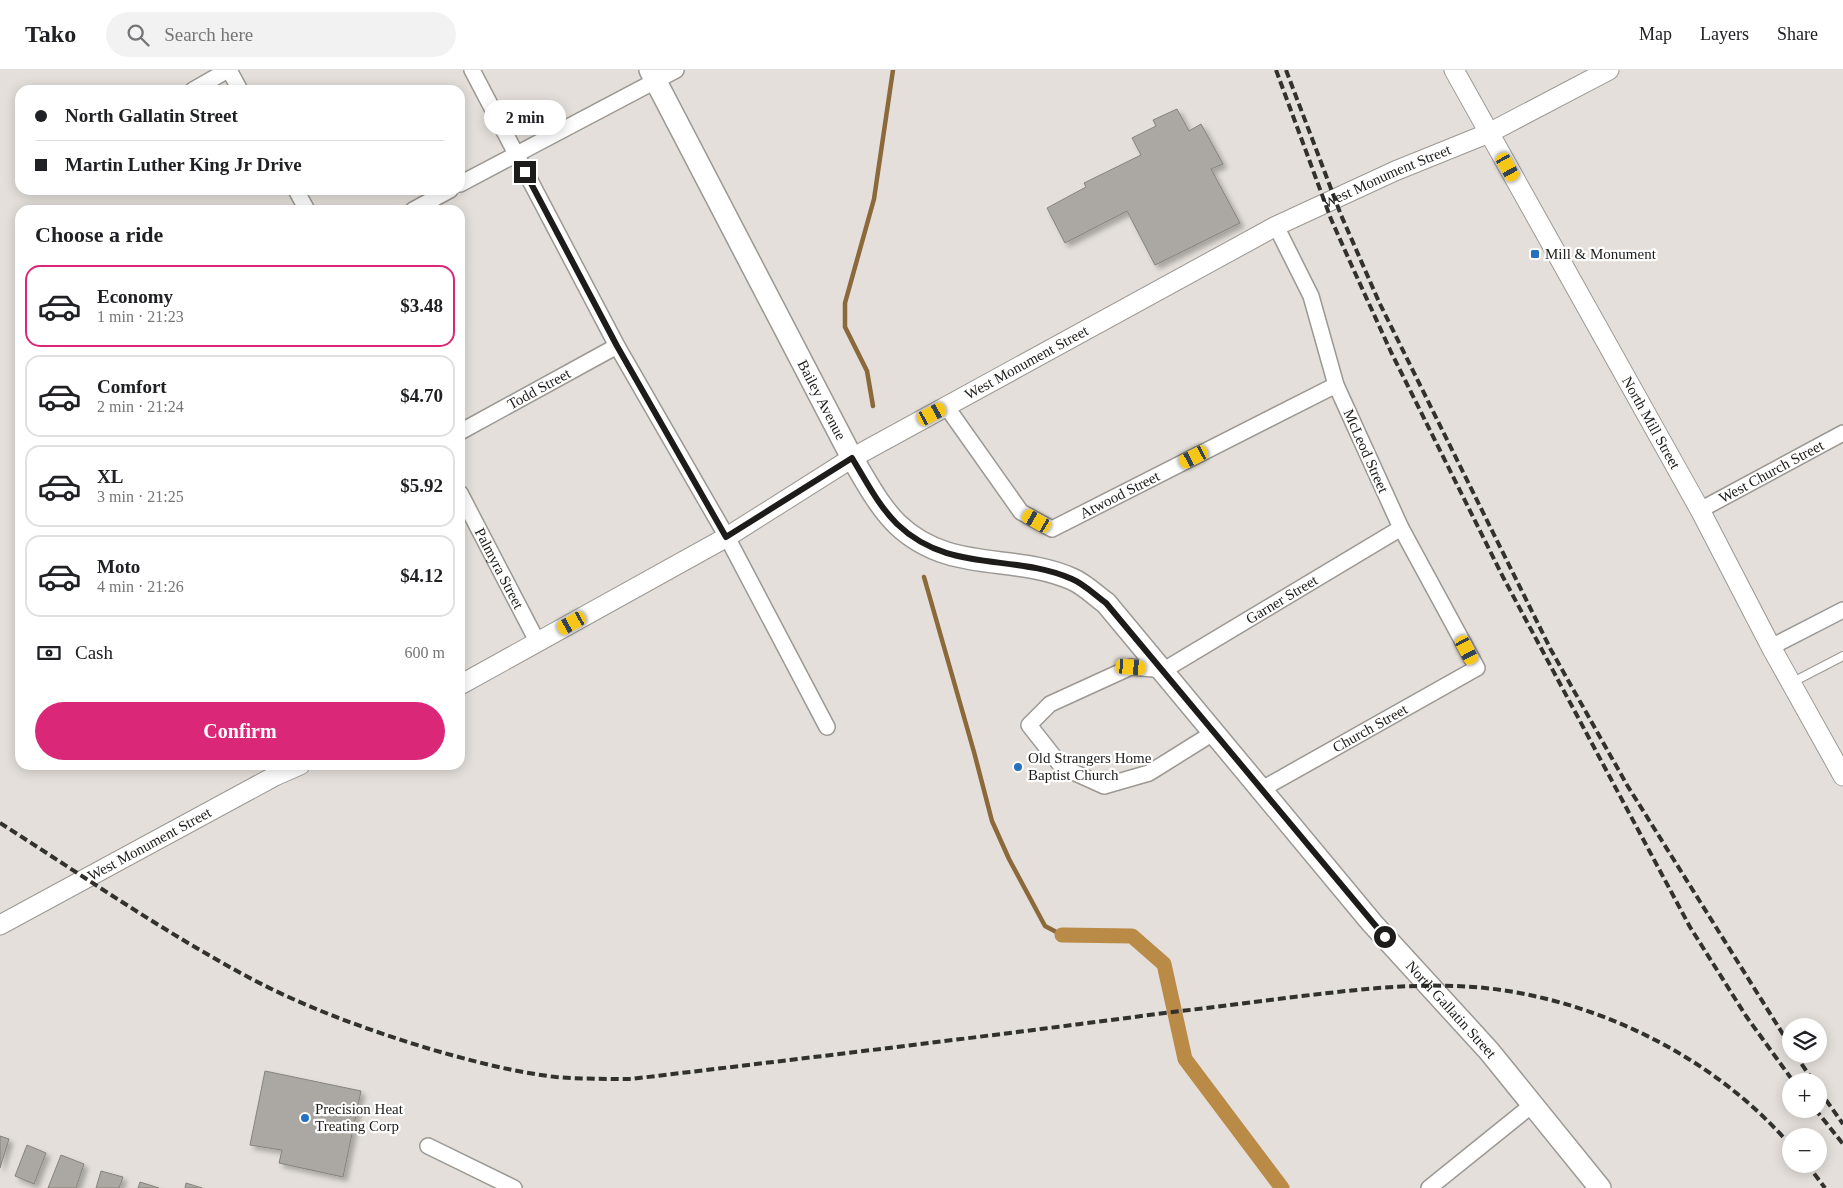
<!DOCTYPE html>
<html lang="en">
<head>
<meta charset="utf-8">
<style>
	body { margin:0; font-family:"Times New Roman",serif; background:#f2f2f2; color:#202124; height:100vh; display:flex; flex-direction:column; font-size:19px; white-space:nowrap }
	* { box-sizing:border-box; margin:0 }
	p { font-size:16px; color:#757577 }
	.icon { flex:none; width:28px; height:28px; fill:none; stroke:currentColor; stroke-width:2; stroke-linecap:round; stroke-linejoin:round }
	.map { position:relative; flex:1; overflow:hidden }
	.side { position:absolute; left:15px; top:135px; width:450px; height:565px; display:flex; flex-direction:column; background:#fff; border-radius:15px; box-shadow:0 2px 12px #0003 }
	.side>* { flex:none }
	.top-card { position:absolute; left:15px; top:15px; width:450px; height:110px; border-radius:15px; box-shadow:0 2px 12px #0003; display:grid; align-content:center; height:110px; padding:0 20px; background:#fff }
	.controls { position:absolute; left:1782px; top:948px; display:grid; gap:10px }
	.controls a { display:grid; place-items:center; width:45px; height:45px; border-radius:50%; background:#fff; box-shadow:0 2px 12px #0003; font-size:25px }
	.end { position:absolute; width:22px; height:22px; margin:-11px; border:6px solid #1d1c1a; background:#fff; box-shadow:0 0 0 2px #fff }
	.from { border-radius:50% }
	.bubble { position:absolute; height:35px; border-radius:18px; background:#fff; box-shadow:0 2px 12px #0003; font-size:16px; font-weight:600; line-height:35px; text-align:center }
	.car { position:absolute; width:15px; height:30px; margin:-15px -8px; border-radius:6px; box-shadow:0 0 4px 1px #0007; background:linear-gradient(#f5c518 24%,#345 0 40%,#f5c518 0 76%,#345 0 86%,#f5c518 0) }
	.top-card b { display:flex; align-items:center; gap:18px; height:48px; font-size:19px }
	.top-card b+b { border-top:1px solid #e0e0e0 }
	.top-card i { width:12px; height:12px; background:#202124 }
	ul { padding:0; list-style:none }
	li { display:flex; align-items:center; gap:15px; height:82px; margin:0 10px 8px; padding:0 10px; border:2px solid #e0e0e0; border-radius:15px }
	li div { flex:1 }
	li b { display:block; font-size:19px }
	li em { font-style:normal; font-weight:600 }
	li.current { border-color:#db2777 }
	li>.icon { width:45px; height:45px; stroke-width:1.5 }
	h2 { padding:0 20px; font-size:22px; line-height:60px }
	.pay { display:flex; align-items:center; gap:12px; height:55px; padding:0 20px; font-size:19px }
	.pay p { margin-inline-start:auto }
	.cta { display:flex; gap:10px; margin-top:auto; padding:10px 20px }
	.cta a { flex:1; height:58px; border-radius:30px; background:#db2777; color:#fff; font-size:20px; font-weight:600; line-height:58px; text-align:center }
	header { display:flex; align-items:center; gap:30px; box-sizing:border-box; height:70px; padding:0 25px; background:#fff; border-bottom:1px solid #e0e0e0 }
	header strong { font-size:24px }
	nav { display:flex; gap:28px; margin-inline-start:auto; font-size:18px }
	.search { width:350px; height:45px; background:#f2f2f2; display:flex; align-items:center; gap:12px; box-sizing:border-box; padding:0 18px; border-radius:28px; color:#757577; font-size:19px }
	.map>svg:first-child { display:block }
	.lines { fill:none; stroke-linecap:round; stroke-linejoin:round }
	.stream { stroke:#8b693a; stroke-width:4.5 }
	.canal { stroke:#ba8a47; stroke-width:15 }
	.building { fill:#aba7a2; stroke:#86827d; filter:url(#shadow) }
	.service-casing { stroke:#9c9893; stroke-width:10 }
	.minor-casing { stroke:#9c9893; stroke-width:18 }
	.tertiary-casing { stroke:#9c9893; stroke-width:21 }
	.secondary-casing { stroke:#9c9893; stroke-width:24 }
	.service { stroke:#fff; stroke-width:8 }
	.minor { stroke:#fff; stroke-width:15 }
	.tertiary { stroke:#fff; stroke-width:19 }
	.secondary { stroke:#fff; stroke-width:21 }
	.rail { stroke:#32312e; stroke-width:4; stroke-dasharray:8 4; stroke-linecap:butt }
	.route { stroke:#1d1c1a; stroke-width:6 }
	.poi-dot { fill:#2670c0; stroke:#fff; stroke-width:2 }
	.labels { text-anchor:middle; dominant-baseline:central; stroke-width:4.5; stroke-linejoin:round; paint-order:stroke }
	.street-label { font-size:15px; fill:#1d1c1a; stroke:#fff }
	.poi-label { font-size:15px; fill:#1d1c1a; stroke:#fff; text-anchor:start }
</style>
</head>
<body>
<header>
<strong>Tako</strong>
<div class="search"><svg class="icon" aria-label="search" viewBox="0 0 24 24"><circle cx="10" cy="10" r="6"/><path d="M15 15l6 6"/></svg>Search here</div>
<nav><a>Map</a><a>Layers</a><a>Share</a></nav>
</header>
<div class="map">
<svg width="1843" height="1118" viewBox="0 0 1843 1118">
	<defs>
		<filter id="shadow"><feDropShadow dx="4" dy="4" stdDeviation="2.5" flood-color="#0004"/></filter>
	</defs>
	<rect width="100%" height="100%" fill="#e4dfda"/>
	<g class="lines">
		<g class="stream">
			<polyline points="873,336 867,301 845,257 845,233 874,129 893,0"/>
			<polyline points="924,507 974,682 992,751 1009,789 1045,856 1062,865"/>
		</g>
		<polyline class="canal" points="1062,865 1132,866 1164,894 1185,989 1282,1118"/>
	</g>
	<g class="building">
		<polygon points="1177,39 1189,61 1201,54 1223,94 1211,99 1240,153 1155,195 1127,141 1065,173 1047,138 1086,117 1084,113 1141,85 1132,68 1156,56 1153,50"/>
		<polygon points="265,1001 361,1021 343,1107 279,1093 282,1080 250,1075"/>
		<polygon points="0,1066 9,1069 0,1098"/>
		<polygon points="27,1075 46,1083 34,1114 15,1106"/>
		<polygon points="61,1085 84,1094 76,1118 48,1118"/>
		<polygon points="101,1101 123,1107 119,1118 96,1118"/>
		<polygon points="140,1112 159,1118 138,1118"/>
		<polygon points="186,1113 202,1118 185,1118"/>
	</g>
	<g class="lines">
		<g class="service-casing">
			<polyline id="service" points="1791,613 1843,586"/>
		</g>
		<g class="minor-casing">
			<g id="minor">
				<polyline points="229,0 240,20"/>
				<polyline points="472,0 617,276 727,467 827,657"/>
				<polyline points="193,20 228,0"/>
				<polyline points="460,114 676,0"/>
				<polyline points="296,120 307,140"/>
				<polyline points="413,140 450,120"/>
				<path id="s1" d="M946,336L1021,442L1052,459L1336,315"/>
				<path id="s2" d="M460,362L617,276"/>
				<path id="s3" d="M460,423L538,573"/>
				<path id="s4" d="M1700,440L1843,363"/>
				<polyline points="1771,577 1843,540"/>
				<path id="s5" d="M1213,663L1149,703L1104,716L1062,697L1029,655L1050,634L1131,597L1164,600L1401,458"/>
				<path id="s6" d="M1262,719L1477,598L1401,458L1336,315L1311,226L1276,156"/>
				<polyline points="428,1076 514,1118"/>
				<polyline points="1429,1118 1532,1035"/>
			</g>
		</g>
		<g class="tertiary-casing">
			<g id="tertiary">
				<path id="s7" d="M1454,0L1700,440L1771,577L1843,706"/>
				<path id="s8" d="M460,615L727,467L852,388L1276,156L1395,101L1489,63L1609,0"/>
				<path id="s9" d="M0,855L275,706L300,695"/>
			</g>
		</g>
		<g class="secondary-casing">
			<g id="secondary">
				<path id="s10" d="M650,0L852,388C866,411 878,435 897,454C949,504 1013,483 1072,509C1084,514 1095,525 1106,533L1372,853L1489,981L1600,1118"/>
			</g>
		</g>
		<use href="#service" class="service"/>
		<use href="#minor" class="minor"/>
		<use href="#tertiary" class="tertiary"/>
		<use href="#secondary" class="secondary"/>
		<g class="rail">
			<polyline points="1276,0 1331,149 1351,194 1391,282 1503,507 1690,857 1746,946 1793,1011"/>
			<polyline points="1286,0 1341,145 1379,232 1551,580 1627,715 1791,977"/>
			<path d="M0,753C82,805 162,861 248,907C306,938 368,960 430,979C472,991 513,1002 556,1007C581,1009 606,1009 631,1009C807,988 982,967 1157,944C1206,938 1254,932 1302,926C1370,918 1440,910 1508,921C1614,938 1721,994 1791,1076"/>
			<polyline points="1795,984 1813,1011"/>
			<polyline points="1819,1020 1843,1054"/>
			<polyline points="1815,1039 1843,1074"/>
			<polyline points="1807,1094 1825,1118"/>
		</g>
	</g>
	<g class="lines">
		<path class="route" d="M525,102L617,276L726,467L852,388C866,411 878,435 897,454C949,504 1013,483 1072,509C1084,514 1095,525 1106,533L1385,867"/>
	</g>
	<g class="poi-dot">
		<rect x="1530" y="179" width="10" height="10" rx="2.5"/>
		<circle cx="1018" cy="697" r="5"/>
		<circle cx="305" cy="1048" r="5"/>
	</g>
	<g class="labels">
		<g class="street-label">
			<text stroke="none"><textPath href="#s8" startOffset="1058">West Monument Street</textPath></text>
			<text stroke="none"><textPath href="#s8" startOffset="652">West Monument Street</textPath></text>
			<text stroke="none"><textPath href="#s2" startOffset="90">Todd Street</textPath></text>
			<text stroke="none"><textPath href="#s10" startOffset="372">Bailey Avenue</textPath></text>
			<text stroke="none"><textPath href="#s7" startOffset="404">North Mill Street</textPath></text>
			<text transform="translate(1366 381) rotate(66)">McLeod Street</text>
			<text stroke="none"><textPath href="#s4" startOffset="81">West Church Street</textPath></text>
			<text stroke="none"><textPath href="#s1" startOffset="241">Atwood Street</textPath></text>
			<text stroke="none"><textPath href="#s3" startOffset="85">Palmyra Street</textPath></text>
			<text stroke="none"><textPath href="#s5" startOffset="511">Garner Street</textPath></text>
			<text stroke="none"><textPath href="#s6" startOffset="124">Church Street</textPath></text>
			<text stroke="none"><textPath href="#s9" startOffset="170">West Monument Street</textPath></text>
			<text stroke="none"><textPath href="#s10" startOffset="1279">North Gallatin Street</textPath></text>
		</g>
		<g class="poi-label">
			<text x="1545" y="184">Mill &amp; Monument</text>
			<text x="1028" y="688">Old Strangers Home<tspan x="1028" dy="17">Baptist Church</tspan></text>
			<text x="315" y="1039">Precision Heat<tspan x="315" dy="17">Treating Corp</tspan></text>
		</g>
	</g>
</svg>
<div class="controls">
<a><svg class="icon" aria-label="layers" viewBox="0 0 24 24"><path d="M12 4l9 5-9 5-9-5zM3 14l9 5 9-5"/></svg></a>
<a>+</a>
<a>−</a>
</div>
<i class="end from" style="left:1385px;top:867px"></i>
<i class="end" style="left:525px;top:102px"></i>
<div class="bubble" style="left:484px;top:30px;width:82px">2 min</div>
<i class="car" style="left:1508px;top:97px;rotate:151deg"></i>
<i class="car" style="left:932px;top:344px;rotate:62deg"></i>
<i class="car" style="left:1194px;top:387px;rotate:243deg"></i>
<i class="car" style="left:1037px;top:451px;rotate:300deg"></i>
<i class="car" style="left:572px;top:553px;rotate:241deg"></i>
<i class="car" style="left:1467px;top:580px;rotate:152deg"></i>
<i class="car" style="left:1131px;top:597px;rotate:95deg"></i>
<div class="top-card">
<b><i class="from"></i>North Gallatin Street</b>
<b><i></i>Martin Luther King Jr Drive</b>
</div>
<section class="side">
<h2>Choose a ride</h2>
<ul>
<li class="current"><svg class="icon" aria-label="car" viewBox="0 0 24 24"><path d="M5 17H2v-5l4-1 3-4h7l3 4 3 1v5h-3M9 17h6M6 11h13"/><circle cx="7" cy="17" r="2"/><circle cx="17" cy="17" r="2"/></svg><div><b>Economy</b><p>1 min · 21:23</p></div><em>$3.48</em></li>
<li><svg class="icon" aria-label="car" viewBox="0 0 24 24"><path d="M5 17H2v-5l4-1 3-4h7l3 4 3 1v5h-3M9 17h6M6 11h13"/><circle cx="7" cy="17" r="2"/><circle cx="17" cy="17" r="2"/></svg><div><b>Comfort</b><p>2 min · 21:24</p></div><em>$4.70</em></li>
<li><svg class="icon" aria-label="car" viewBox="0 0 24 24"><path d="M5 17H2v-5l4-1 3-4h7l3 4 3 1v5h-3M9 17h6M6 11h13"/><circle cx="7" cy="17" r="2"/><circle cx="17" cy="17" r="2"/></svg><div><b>XL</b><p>3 min · 21:25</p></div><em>$5.92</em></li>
<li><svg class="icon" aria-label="car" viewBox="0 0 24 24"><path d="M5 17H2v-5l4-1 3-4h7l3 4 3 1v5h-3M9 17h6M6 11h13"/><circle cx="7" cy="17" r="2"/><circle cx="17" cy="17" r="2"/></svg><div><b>Moto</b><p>4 min · 21:26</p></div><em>$4.12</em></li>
</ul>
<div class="pay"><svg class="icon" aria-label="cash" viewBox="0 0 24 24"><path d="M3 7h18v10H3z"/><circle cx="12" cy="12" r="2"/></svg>Cash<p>600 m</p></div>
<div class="cta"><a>Confirm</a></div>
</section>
</div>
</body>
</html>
